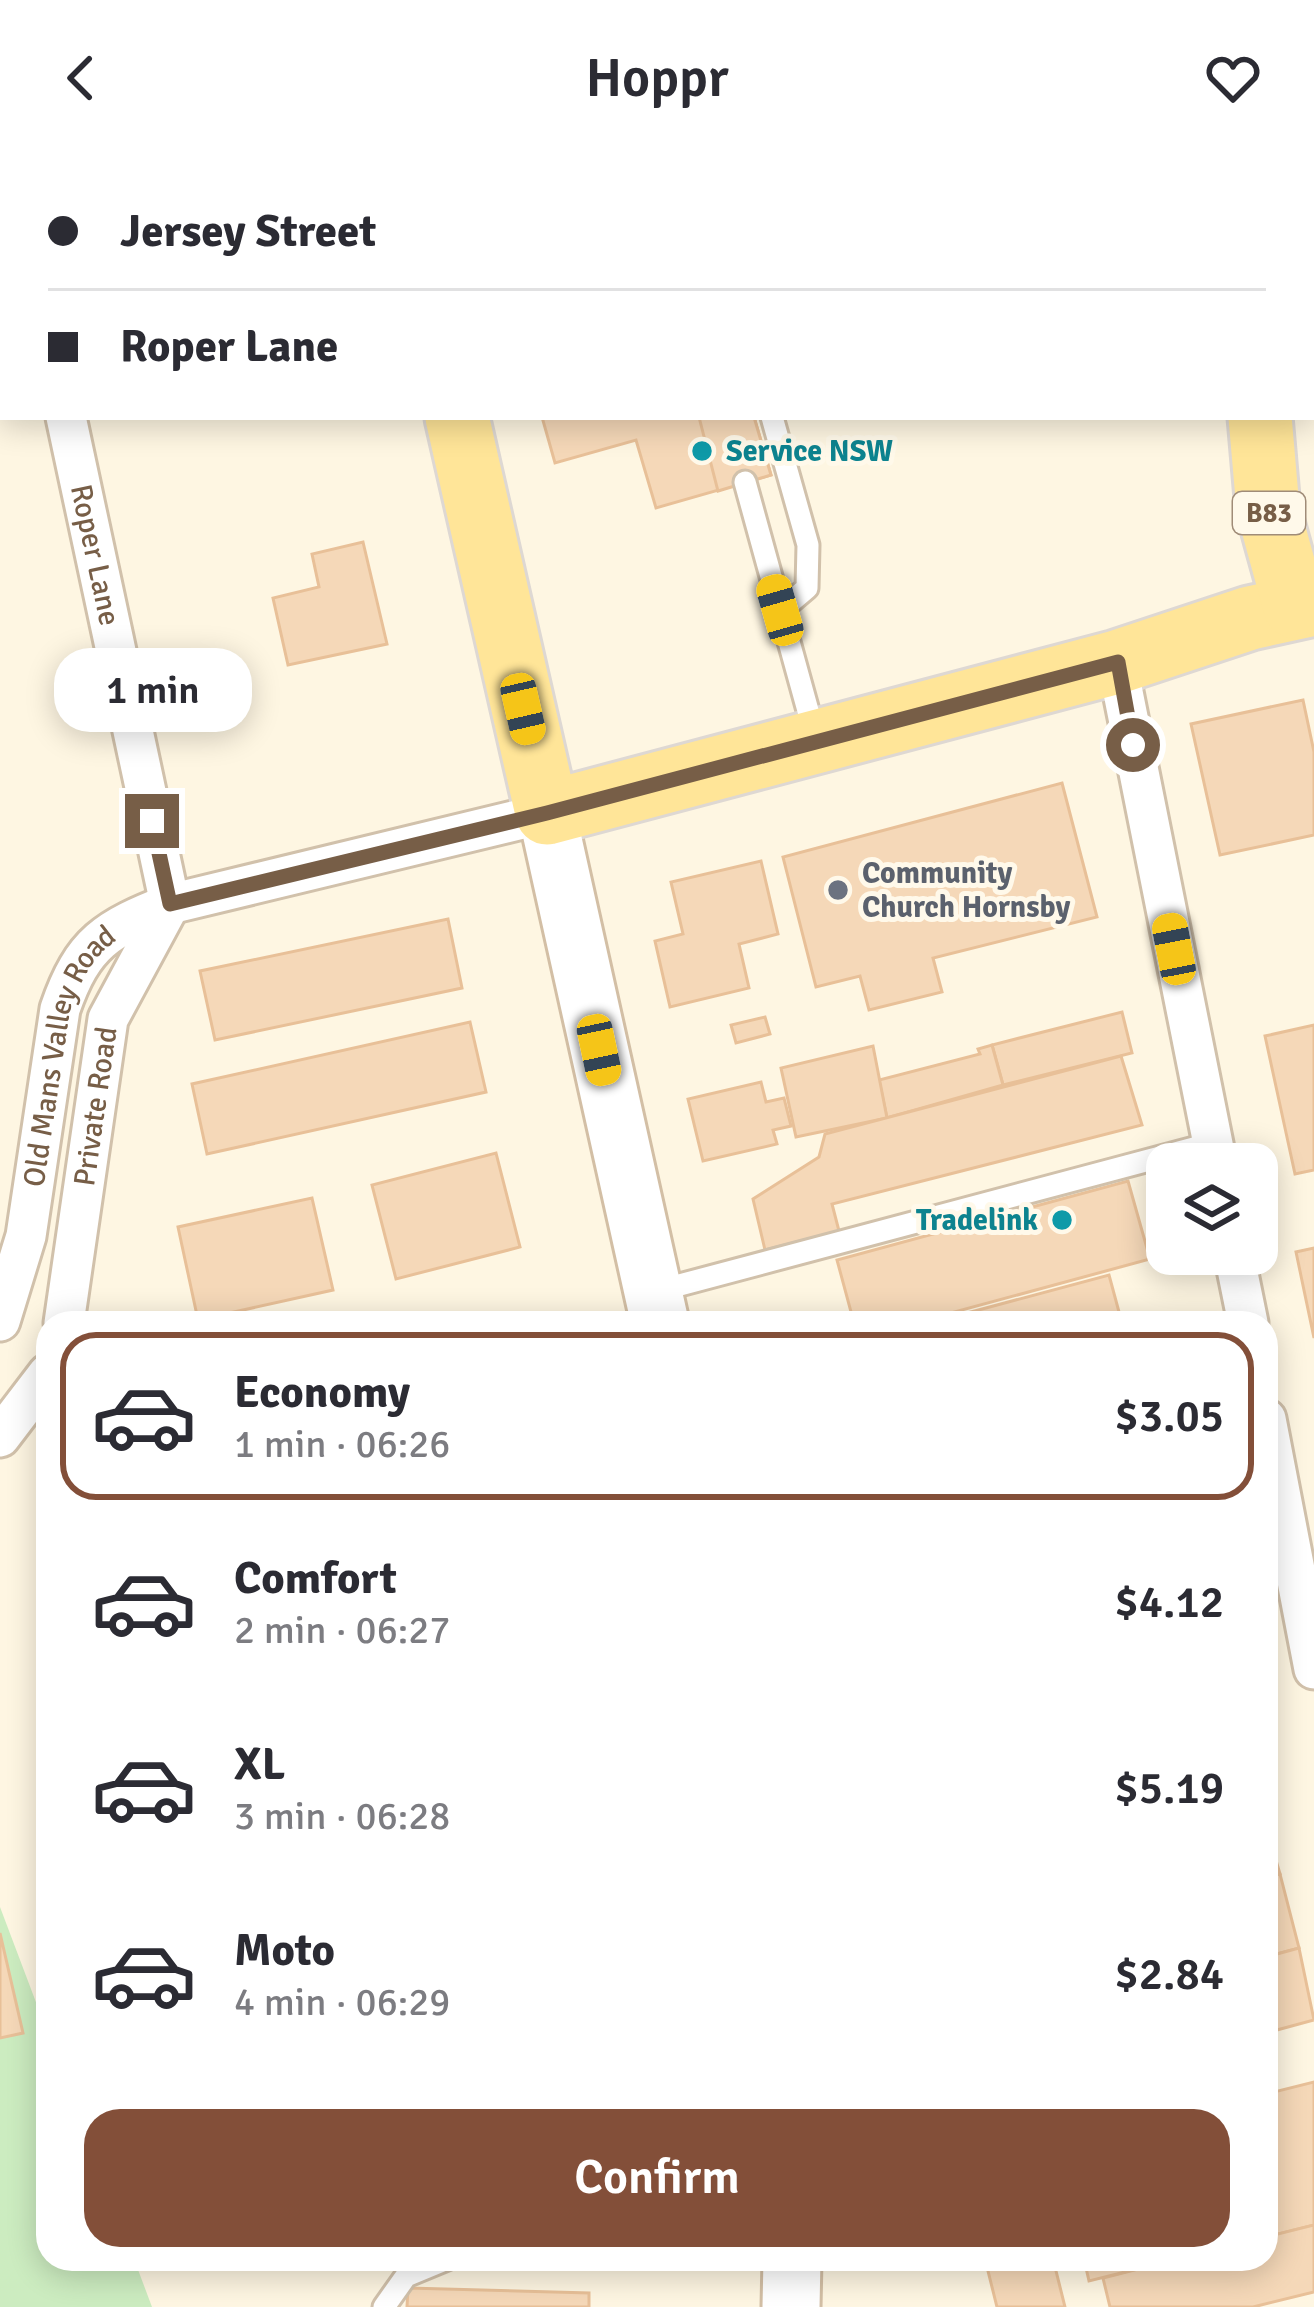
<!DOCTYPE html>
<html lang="en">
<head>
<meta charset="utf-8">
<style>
	body { margin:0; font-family:Signika,sans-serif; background:#f2f2f3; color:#2b2b33; height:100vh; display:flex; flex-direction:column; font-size:45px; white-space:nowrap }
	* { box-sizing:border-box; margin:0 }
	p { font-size:39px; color:#7c7c81 }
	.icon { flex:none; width:66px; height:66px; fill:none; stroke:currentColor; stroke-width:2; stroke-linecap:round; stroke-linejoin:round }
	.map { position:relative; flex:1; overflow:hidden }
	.details { position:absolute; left:36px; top:1155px; width:1242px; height:960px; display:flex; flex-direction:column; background:#fff; border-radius:36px; box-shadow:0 6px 30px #0003 }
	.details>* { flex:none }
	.top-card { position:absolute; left:0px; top:0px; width:1314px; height:264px; box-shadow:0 6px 30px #0003; display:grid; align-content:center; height:264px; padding:0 48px; background:#fff }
	.tools { position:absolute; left:1146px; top:987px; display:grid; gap:24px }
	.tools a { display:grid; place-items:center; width:132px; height:132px; border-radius:24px; background:#fff; box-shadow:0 6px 30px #0003; font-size:60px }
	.end { position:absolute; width:54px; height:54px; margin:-27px; border:15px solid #775e47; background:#fff; box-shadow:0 0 0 6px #fff }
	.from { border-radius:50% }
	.bubble { position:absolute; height:84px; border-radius:36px; background:#fff; box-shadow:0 6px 30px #0003; font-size:39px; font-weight:600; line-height:84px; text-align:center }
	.car { position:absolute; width:36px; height:72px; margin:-36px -18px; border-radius:15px; box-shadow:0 0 9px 3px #0007; background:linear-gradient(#f5c518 24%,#345 0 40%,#f5c518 0 76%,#345 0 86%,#f5c518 0) }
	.top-card b { display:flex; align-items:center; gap:42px; height:114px; font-size:45px }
	.top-card b+b { border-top:3px solid #e1e1e2 }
	.top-card i { width:30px; height:30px; background:#2b2b33 }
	ul { padding:21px 0 0; list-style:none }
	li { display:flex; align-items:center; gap:36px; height:168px; margin:0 24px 18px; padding:0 24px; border:6px solid transparent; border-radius:36px }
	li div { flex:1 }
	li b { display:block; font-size:45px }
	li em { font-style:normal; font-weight:600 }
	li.on { border-color:#834f39 }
	li>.icon { width:108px; height:108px; stroke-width:1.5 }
	.cta { display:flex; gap:24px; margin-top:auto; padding:24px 48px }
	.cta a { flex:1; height:138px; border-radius:36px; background:#834f39; color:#fff; font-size:48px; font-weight:600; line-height:138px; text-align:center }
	header { display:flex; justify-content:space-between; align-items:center; height:156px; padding:0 48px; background:#fff; font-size:54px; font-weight:600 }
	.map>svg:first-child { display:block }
	.green { fill:#ccecc0 }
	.building { fill:#f5d8b8; stroke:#e8c098; stroke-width:3 }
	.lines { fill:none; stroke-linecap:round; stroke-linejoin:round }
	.lane-casing { stroke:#d1c1ab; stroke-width:27 }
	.street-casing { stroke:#d1c1ab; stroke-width:45 }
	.secondary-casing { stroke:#d3bfa5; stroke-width:63 }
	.primary-casing { stroke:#ded8d3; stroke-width:69 }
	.lane { stroke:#fff; stroke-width:21 }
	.street { stroke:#fff; stroke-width:39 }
	.secondary { stroke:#fff; stroke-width:57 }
	.primary { stroke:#ffe598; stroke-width:63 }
	.route { stroke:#775e47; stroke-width:15 }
	.culture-dot { fill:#0f9aa8; stroke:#fff9ea; stroke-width:4.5 }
	.worship-dot { fill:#6b7280; stroke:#fff9ea; stroke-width:4.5 }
	.labels { text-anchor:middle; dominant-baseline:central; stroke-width:10; stroke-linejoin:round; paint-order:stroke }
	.shield { fill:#fff9ea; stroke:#a08c78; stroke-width:3 }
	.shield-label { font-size:27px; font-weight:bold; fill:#775e47 }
	.culture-label { font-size:30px; font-weight:bold; fill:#0d838f; stroke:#fff9ea; text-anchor:start }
	.street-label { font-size:30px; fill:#775e47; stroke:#fff9ea }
	.worship-label { font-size:30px; font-weight:bold; fill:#5b616d; stroke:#fff9ea; text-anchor:start }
</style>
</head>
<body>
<header><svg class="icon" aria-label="back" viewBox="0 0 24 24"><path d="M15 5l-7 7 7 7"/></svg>Hoppr<svg class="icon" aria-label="heart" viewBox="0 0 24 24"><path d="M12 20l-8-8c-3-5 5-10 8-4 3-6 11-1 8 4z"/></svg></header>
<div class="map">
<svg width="1314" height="2151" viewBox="0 0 1314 2151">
	<rect width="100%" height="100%" fill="#fef6e2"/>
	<polygon class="green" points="0,1751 48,1878 48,2103 134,2103 152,2151 0,2151"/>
	<g class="building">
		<polygon points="135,0 276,0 277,3 136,3"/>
		<polygon points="542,261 754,261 771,319 656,352 636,284 555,307"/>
		<polygon points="699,261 754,261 771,319 718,335"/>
		<polygon points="363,386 387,488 288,509 273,442 319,431 312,398"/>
		<polygon points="1303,544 1314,596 1314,679 1220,699 1191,568"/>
		<polygon points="1062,627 1097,761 933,802 942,836 869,854 860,820 816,831 783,701"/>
		<polygon points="761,705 778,778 739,788 749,832 670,851 655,785 683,778 671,726"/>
		<polygon points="448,763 462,832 215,884 200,815"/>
		<polygon points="1122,856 1132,897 1003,929 992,889"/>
		<polygon points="765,861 770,878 736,887 731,869"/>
		<polygon points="470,866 486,936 207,998 192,928"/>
		<polygon points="1314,869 1314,1014 1295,1018 1265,880"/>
		<polygon points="992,889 1003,929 887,962 879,924 980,898 978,893"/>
		<polygon points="873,890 887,962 796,981 781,912"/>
		<polygon points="1121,900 1142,969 832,1048 839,1075 765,1094 753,1043 819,1001 825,978"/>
		<polygon points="761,926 766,946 784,942 791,970 773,974 777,988 703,1005 688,943"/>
		<polygon points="496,997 520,1091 396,1123 372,1029"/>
		<polygon points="1128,1025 1150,1103 914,1167 854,1167 837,1104"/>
		<polygon points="312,1042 333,1134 198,1164 178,1071"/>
		<polygon points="1314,1092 1314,1182 1296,1096"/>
		<polygon points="1109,1119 1122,1167 930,1167"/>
		<polygon points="1266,1670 1280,1718 1266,1722"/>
		<polygon points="1280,1718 1299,1792 1266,1801 1266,1722"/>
		<polygon points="0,1777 23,1877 0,1882"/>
		<polygon points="1299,1792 1314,1864 1266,1877 1266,1801"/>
		<polygon points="1314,1926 1314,2069 1266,2081 1266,1938"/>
		<polygon points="1314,2069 1314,2136 1253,2151 1110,2151 1103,2122 1177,2103 1266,2103 1266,2081"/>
		<polygon points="985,2103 1053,2103 1065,2151 997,2151"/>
		<polygon points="1084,2103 1177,2103 1089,2125"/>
		<polygon points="408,2132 589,2137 589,2151 407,2151"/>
	</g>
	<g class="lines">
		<g class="lane-casing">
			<g id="lane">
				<polyline points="772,261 808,389 807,432 780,455"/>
				<polyline points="745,326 815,580"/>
				<polyline points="657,1135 1213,987"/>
				<polyline points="384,2151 406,2120 447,2103"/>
			</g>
		</g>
		<g class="street-casing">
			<g id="street">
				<polyline points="0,36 3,40"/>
				<polyline points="0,139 3,138"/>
				<path id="s1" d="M66,261L170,748"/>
				<polyline points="1117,506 1217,1008"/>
				<polyline points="1234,1098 1248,1167"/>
				<path id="s2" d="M0,1165L26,1080L60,853C83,786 107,773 170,748L547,657"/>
				<path id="s3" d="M64,1167L108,863L170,748"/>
				<polyline points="1266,1263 1314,1513"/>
				<polyline points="0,1281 48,1218"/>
			</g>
		</g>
		<g class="secondary-casing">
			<g id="secondary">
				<polyline points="547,657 660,1167"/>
				<polyline points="791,2151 792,2103"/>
			</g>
		</g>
		<g class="primary-casing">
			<g id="primary">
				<polyline points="397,0 398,3"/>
				<polyline points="1240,0 1240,3"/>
				<polyline points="457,261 547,657 1117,506 1250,462 1314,448"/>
				<polyline points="1260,261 1268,353 1295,451"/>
			</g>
		</g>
		<use href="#lane" class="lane"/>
		<use href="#street" class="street"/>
		<use href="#secondary" class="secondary"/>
		<use href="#primary" class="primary"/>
	</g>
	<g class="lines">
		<polyline class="route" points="152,665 170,748 547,657 1118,506 1133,589"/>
	</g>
	<g class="culture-dot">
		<circle cx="702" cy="295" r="12"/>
		<circle cx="1062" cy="1064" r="12"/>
	</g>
	<circle class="worship-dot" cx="838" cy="734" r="12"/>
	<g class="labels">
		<rect class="shield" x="1233" y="336" width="72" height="42" rx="9"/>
		<g class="shield-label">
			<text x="1269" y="357">B83</text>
		</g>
		<g class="culture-label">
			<text x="726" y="295">Service NSW</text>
			<text x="1038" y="1064" text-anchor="end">Tradelink</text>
		</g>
		<g class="street-label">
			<text stroke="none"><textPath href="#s1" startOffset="141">Roper Lane</textPath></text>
			<text stroke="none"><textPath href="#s2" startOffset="276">Old Mans Valley Road</textPath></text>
			<text stroke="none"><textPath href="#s3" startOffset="219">Private Road</textPath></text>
		</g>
		<g class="worship-label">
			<text x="862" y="717">Community<tspan x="862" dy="34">Church Hornsby</tspan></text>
		</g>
	</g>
</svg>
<div class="tools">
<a><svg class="icon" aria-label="layers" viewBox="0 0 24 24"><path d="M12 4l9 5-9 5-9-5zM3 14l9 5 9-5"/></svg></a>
</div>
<i class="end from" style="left:1133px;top:589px"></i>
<i class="end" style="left:152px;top:665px"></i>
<div class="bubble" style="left:54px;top:492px;width:198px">1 min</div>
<i class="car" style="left:780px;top:454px;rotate:344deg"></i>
<i class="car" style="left:523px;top:553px;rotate:167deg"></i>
<i class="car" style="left:1174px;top:793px;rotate:349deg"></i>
<i class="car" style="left:599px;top:894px;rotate:168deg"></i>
<div class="top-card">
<b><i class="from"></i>Jersey Street</b>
<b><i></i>Roper Lane</b>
</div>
<section class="details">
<ul>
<li class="on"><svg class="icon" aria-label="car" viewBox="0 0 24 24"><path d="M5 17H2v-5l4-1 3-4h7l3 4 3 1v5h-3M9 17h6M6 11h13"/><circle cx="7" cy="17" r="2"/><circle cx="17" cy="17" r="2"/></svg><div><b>Economy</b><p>1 min · 06:26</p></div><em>$3.05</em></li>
<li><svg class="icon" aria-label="car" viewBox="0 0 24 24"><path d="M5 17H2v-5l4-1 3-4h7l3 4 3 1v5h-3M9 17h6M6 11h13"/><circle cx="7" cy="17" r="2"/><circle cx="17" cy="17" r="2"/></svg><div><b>Comfort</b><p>2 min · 06:27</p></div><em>$4.12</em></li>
<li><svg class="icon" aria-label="car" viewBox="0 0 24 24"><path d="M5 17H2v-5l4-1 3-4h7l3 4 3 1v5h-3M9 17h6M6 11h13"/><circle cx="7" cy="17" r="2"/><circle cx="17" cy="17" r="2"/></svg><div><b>XL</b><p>3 min · 06:28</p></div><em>$5.19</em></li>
<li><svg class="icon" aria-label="car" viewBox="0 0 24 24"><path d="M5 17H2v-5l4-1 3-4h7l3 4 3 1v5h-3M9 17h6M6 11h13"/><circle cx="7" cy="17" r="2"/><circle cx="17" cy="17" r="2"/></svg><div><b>Moto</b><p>4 min · 06:29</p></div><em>$2.84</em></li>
</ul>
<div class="cta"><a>Confirm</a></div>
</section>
</div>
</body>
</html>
